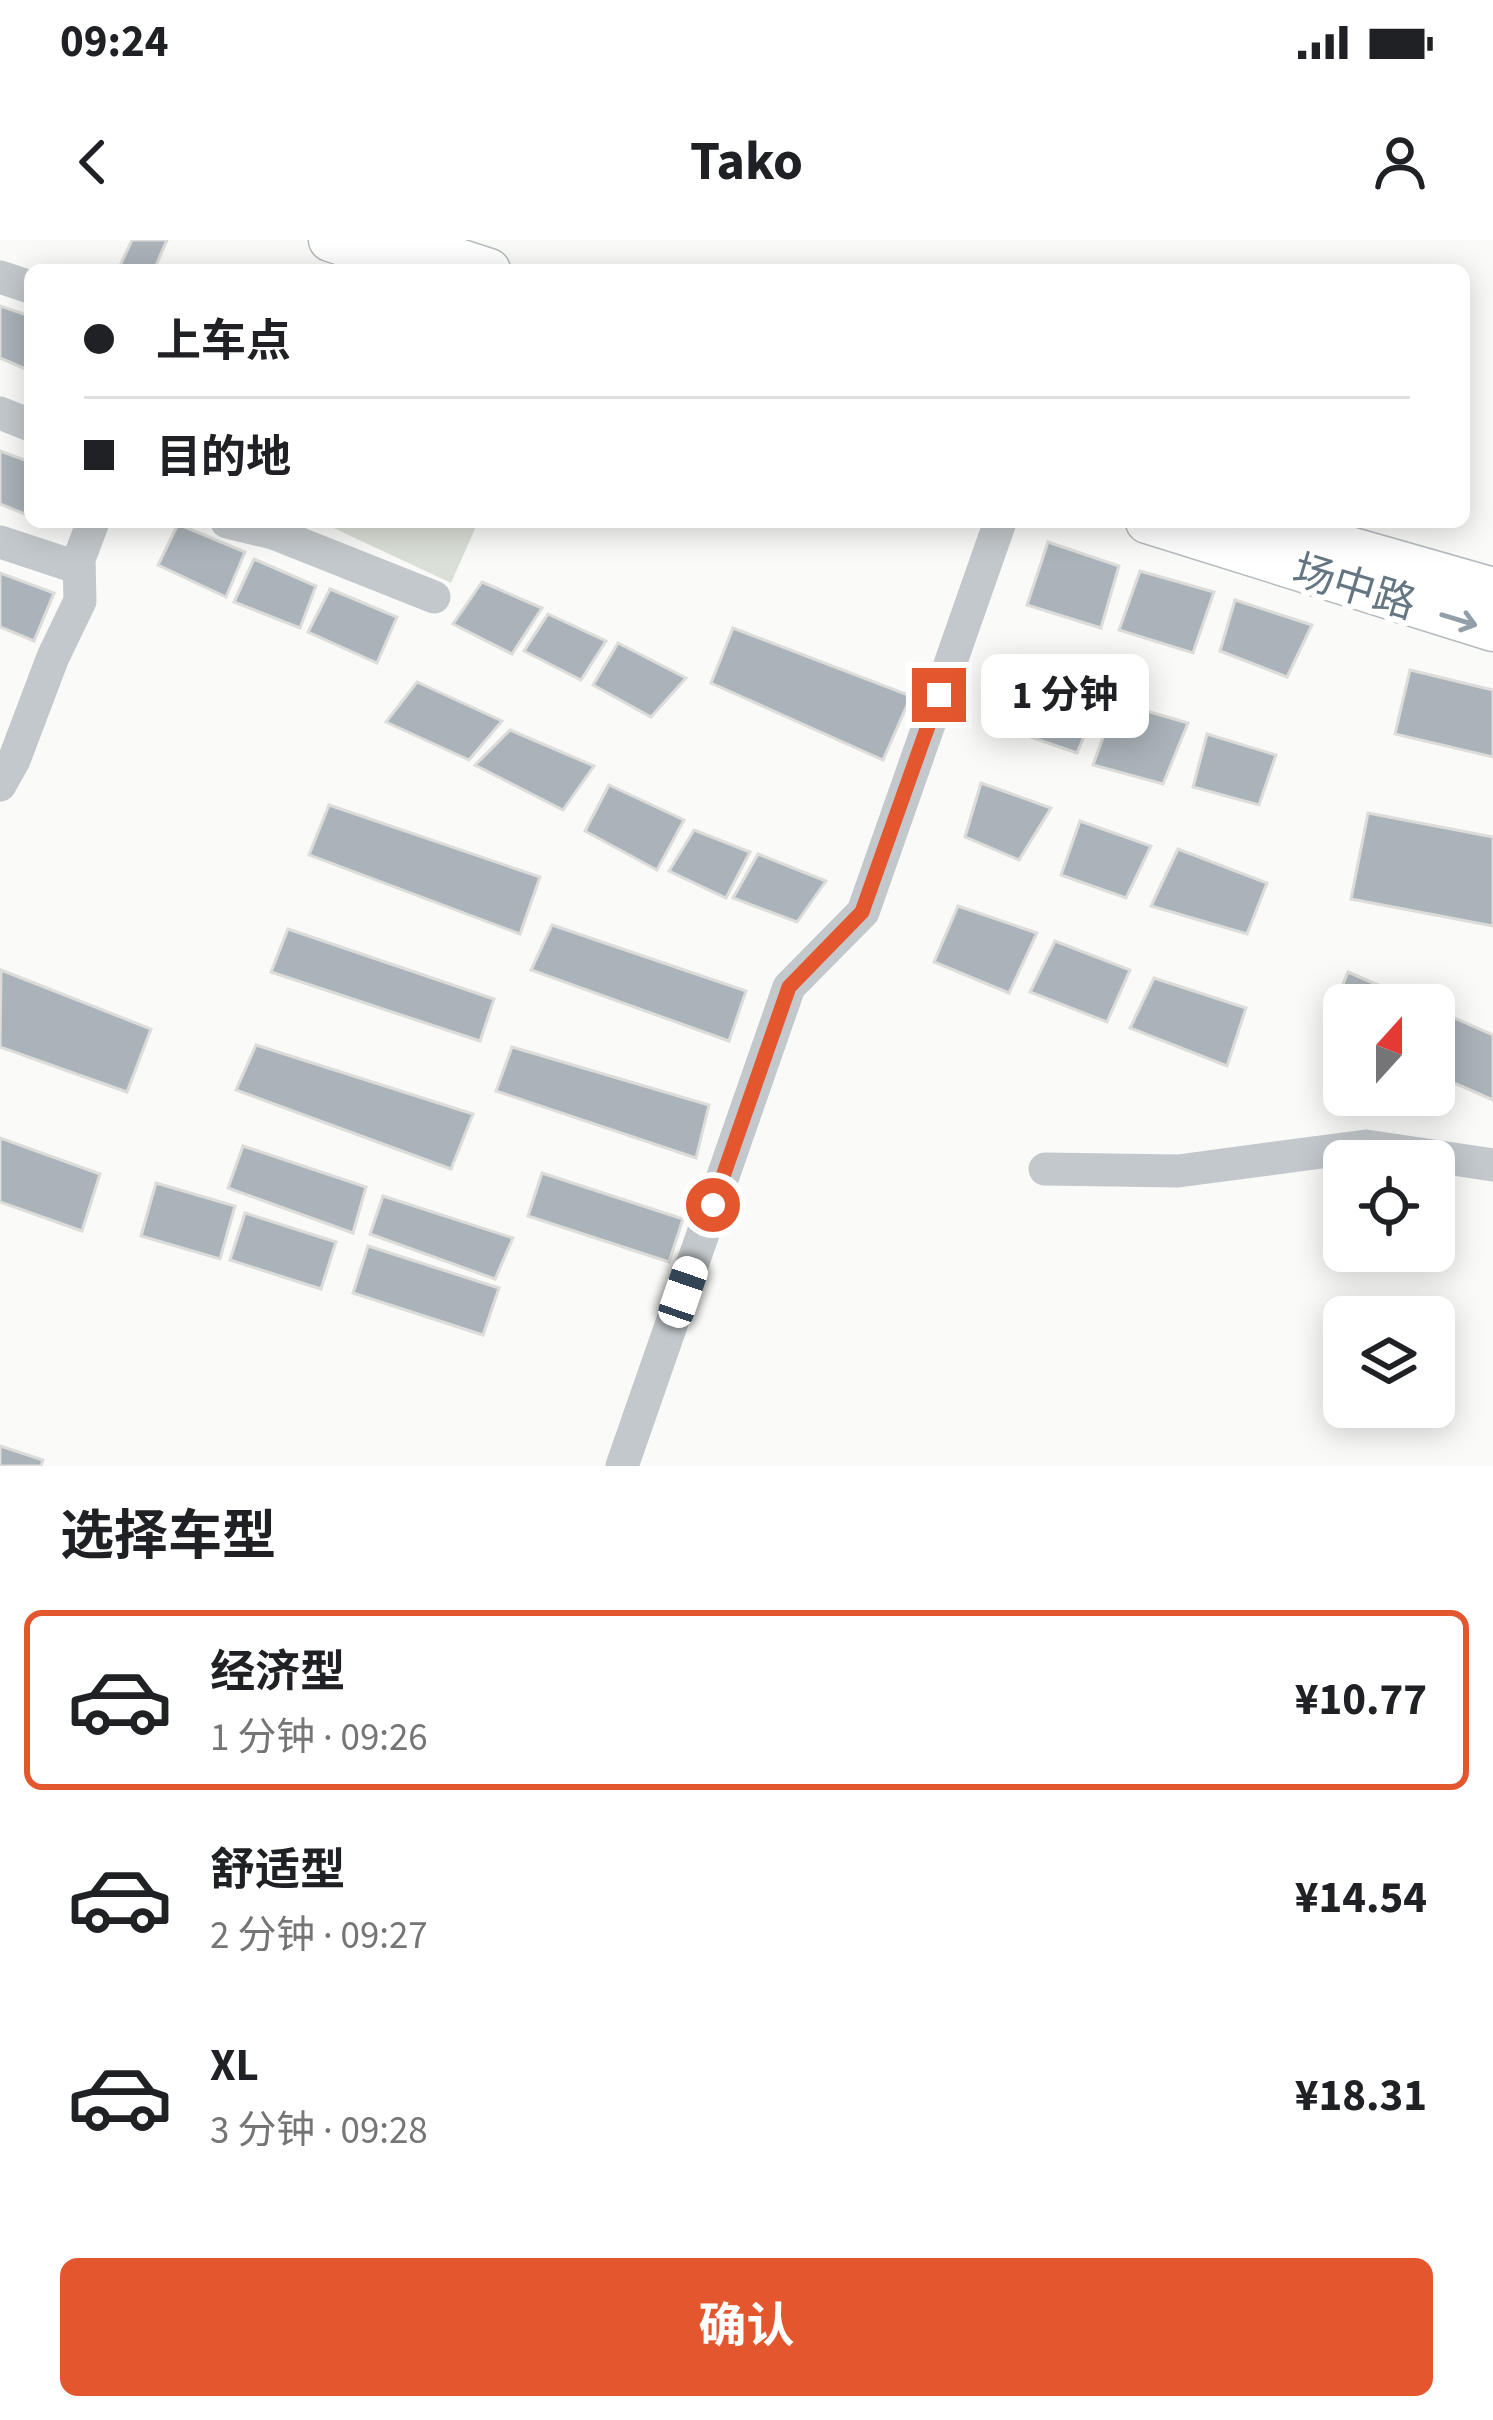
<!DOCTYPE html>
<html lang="zh">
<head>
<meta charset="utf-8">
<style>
	body { margin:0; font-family:"Source Sans 3","Noto Sans SC",sans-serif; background:#f6f6f6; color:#202124; height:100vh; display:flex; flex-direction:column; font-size:45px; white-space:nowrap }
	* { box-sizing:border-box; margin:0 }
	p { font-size:39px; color:#757577 }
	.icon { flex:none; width:66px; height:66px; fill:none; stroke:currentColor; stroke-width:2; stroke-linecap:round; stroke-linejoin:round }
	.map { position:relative; height:1226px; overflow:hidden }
	.drawer { display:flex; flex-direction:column; background:#fff; flex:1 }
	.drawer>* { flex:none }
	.banner { position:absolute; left:24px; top:24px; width:1446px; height:264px; border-radius:18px; box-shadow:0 6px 30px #0003; display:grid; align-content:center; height:264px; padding:0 60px; background:#fff }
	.needle { width:78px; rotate:21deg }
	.buttons { position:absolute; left:1323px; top:744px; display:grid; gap:24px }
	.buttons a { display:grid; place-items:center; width:132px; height:132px; border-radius:18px; background:#fff; box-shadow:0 6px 30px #0003; font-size:60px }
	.end { position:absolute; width:54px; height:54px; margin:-27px; border:15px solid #e4572e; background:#fff; box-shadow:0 0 0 6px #fff }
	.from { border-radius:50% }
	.bubble { position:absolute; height:84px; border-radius:18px; background:#fff; box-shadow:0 6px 30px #0003; font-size:39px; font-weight:700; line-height:84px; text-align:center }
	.car { position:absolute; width:36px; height:72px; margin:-36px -18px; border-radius:15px; box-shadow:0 0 9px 3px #0007; background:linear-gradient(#fff 24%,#345 0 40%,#fff 0 76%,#345 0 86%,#fff 0) }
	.banner b { display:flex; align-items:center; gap:42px; height:114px; font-size:45px }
	.banner b+b { border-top:3px solid #e0e0e0 }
	.banner i { width:30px; height:30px; background:#202124 }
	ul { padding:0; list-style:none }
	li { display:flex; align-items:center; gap:36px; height:180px; margin:0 24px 18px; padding:0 36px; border:6px solid transparent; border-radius:18px }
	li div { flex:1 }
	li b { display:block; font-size:45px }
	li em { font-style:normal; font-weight:700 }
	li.active { border-color:#e4572e }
	li>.icon { width:108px; height:108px; stroke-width:1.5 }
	h2 { padding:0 60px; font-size:54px; line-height:144px }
	.primary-button { display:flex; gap:24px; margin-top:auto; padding:24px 60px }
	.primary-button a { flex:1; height:138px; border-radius:18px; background:#e4572e; color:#fff; font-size:48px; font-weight:700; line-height:138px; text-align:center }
	.status { display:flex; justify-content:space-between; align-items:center; height:84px; padding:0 60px; background:#fff; direction:ltr }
	.status svg { height:33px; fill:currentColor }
	header { display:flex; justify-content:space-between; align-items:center; height:156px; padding:0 60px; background:#fff; font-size:54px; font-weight:700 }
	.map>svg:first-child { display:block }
	.green { fill:#dadfd7 }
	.building { fill:#aab3b9; stroke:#dcdcda; stroke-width:3 }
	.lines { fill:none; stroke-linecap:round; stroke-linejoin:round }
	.major-casing { stroke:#b5babe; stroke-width:45 }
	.minor { stroke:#c3c8cc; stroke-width:33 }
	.major { stroke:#fff; stroke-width:42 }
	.oneway { stroke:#939fa8 }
	.route { stroke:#e4572e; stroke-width:15 }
	.labels { text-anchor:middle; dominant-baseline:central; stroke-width:12; stroke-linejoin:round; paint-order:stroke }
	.street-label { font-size:42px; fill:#657683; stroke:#fff }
</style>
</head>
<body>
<div class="status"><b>09:24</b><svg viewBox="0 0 49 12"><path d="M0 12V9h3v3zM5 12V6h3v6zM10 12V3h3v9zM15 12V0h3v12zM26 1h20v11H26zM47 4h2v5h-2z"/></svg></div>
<header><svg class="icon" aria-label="back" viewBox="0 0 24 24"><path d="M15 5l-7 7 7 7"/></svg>Tako<svg class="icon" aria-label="person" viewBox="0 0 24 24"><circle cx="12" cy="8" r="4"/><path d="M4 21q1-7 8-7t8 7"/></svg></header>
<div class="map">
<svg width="1493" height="1226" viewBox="0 0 1493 1226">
	<rect width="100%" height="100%" fill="#fafaf8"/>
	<polygon class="green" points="321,282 478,282 451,343"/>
	<g class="building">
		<polygon points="132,0 167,0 154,30 118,30"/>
		<polygon points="0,66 30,76 28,130 0,118"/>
		<polygon points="0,211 30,222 30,276 0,264"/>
		<polygon points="178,284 245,312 226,357 158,325"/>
		<polygon points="1048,302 1119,326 1101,388 1027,365"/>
		<polygon points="254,319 316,346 300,388 234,362"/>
		<polygon points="1140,331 1214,352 1193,413 1119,390"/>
		<polygon points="0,333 54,353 34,401 0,387"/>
		<polygon points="482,342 542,368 512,414 453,384"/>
		<polygon points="330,349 397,377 377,423 308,392"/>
		<polygon points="1235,360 1312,385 1287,437 1220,411"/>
		<polygon points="548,374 606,401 581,440 524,411"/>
		<polygon points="733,388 911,456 883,520 711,443"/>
		<polygon points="618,403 686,438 651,477 593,445"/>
		<polygon points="1017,426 1102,453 1077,513 996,485"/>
		<polygon points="1410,430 1493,450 1493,517 1395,494"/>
		<polygon points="417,442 502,481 469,520 386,482"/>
		<polygon points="1116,462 1188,483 1163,544 1093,525"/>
		<polygon points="510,490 594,526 563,570 475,525"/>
		<polygon points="1207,494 1276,515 1259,565 1193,547"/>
		<polygon points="981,543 1051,568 1019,620 965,597"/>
		<polygon points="609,545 684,580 657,630 585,591"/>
		<polygon points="329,565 540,637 520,694 309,615"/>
		<polygon points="1368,573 1493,597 1493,686 1351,659"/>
		<polygon points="1080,581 1151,606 1126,658 1061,635"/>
		<polygon points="694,590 750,612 726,658 669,631"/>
		<polygon points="1178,609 1267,643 1247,694 1151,666"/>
		<polygon points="758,614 826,641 797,682 733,658"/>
		<polygon points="958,666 1037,693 1009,753 934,722"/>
		<polygon points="552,685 746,751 729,801 531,730"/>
		<polygon points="288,689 494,759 480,801 271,732"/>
		<polygon points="1055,701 1130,730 1107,782 1030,752"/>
		<polygon points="1,730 151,789 127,852 0,807"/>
		<polygon points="1348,732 1424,765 1344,765 1344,795 1325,787"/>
		<polygon points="1154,738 1246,768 1227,826 1130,788"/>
		<polygon points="1434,769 1493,795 1493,860 1434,834"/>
		<polygon points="256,805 473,874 451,929 236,850"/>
		<polygon points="512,807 709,865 696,918 496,851"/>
		<polygon points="0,898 100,934 82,991 0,962"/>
		<polygon points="243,906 366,947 353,993 228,948"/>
		<polygon points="542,933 683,979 669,1022 528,976"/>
		<polygon points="156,943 235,966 220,1019 141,996"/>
		<polygon points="383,956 513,998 495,1039 370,994"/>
		<polygon points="245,973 336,1002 321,1049 230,1020"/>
		<polygon points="368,1006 499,1048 483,1095 353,1053"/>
		<polygon points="0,1206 43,1220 41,1226 0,1226"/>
	</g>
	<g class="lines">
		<g class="major-casing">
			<g id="major">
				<polyline points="330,0 419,30"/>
				<polyline points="397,0 489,30"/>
				<polyline points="1147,282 1493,390"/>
				<polyline points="1258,282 1493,349"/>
			</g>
		</g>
		<g class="minor">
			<polyline points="0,37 30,47"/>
			<polyline points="0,173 30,185"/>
			<polyline points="227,282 273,293 434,357"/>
			<polyline points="0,302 79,328"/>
			<polyline points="0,545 14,520 53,417 80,361 79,319 93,282"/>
			<polyline points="1045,929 1178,931 1366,906 1493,925"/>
			<polyline points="622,1226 789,747 863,672 1000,282"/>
		</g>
		<use href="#major" class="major"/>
	</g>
	<defs><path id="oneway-shaft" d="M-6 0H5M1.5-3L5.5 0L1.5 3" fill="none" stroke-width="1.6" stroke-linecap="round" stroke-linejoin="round" transform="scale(3)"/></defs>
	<use class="oneway" href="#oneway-shaft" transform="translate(1459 380) rotate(17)"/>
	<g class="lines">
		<polyline class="route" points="713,965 789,747 862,672 939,455"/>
	</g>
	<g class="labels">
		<g class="street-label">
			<text transform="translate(1354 348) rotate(17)">场中路</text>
		</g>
	</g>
</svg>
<div class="buttons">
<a><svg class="needle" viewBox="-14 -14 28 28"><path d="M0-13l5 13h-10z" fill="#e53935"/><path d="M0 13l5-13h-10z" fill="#757577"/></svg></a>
<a><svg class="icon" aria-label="locate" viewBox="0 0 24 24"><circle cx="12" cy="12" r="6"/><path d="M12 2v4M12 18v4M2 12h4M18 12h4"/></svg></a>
<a><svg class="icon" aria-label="layers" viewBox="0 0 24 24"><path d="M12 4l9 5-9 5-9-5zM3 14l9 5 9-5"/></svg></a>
</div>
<i class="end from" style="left:713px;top:965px"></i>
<i class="end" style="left:939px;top:455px"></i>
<div class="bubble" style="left:981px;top:414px;width:168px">1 分钟</div>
<i class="car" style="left:683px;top:1052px;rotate:19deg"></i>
<div class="banner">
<b><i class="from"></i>上车点</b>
<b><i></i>目的地</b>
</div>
</div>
<section class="drawer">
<h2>选择车型</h2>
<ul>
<li class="active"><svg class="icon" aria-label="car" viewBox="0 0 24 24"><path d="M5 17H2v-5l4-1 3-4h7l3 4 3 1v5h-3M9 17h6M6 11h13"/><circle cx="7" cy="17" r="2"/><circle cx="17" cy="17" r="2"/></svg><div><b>经济型</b><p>1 分钟 · 09:26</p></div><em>¥10.77</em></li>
<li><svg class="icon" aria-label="car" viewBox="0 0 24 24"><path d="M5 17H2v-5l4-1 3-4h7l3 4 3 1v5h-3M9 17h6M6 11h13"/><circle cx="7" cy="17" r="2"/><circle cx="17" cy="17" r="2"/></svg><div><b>舒适型</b><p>2 分钟 · 09:27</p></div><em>¥14.54</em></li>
<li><svg class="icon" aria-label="car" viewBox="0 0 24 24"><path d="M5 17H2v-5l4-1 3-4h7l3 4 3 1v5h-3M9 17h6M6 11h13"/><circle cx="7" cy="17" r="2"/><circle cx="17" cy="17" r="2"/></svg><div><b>XL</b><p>3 分钟 · 09:28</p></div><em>¥18.31</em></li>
</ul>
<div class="primary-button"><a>确认</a></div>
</section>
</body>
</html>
